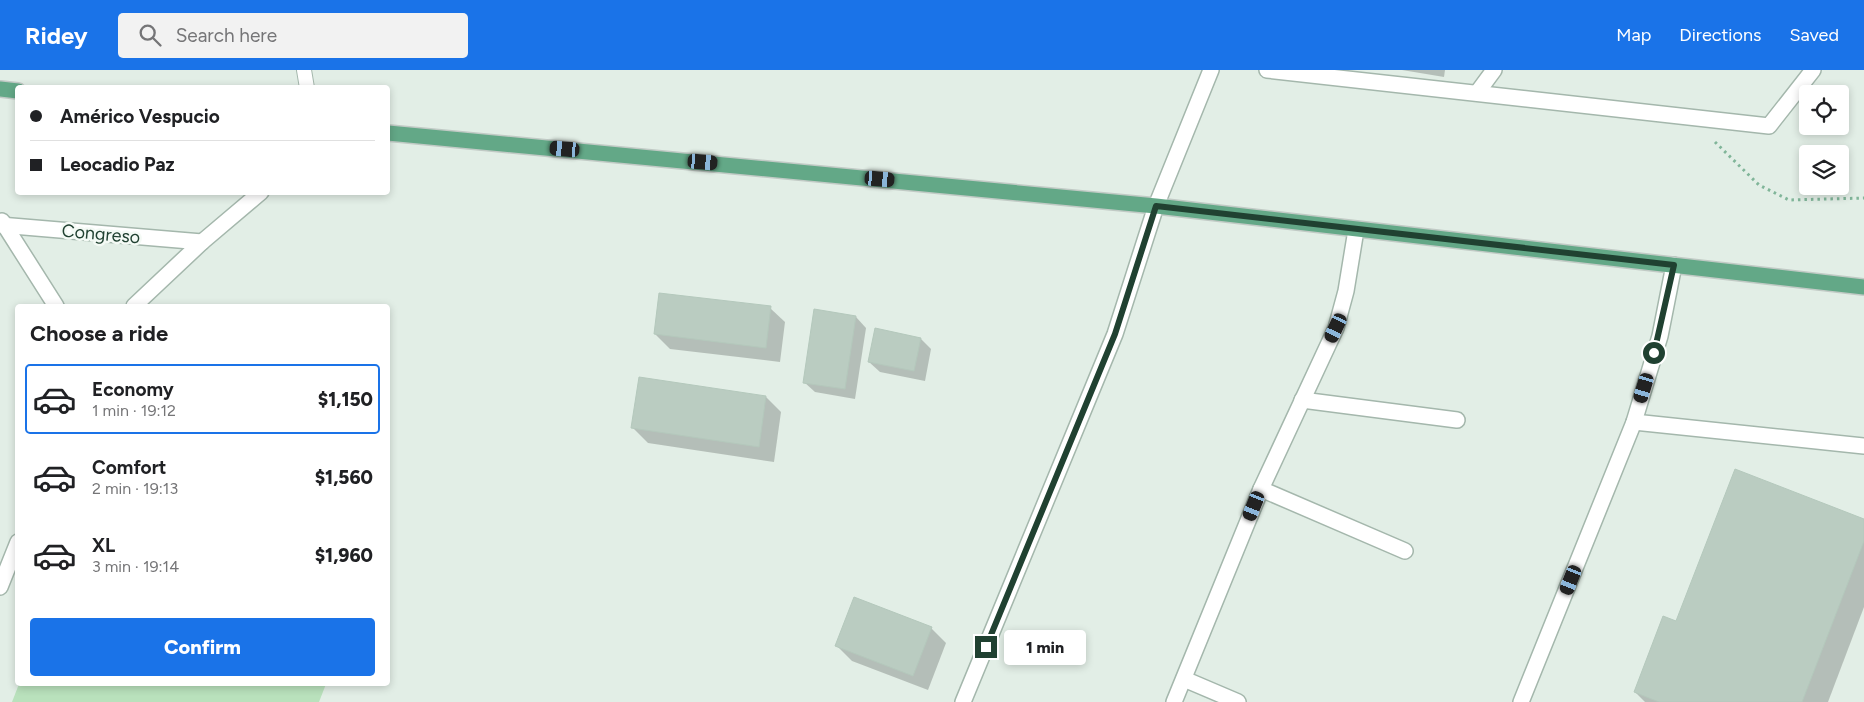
<!DOCTYPE html>
<html lang="en">
<head>
<meta charset="utf-8">
<style>
	body { margin:0; font-family:Figtree,sans-serif; background:#f2f2f2; color:#202124; height:100vh; display:flex; flex-direction:column; font-size:19px; white-space:nowrap }
	* { box-sizing:border-box; margin:0 }
	p { font-size:16px; color:#757577 }
	.icon { flex:none; width:28px; height:28px; fill:none; stroke:currentColor; stroke-width:2; stroke-linecap:round; stroke-linejoin:round }
	.map { position:relative; flex:1; overflow:hidden }
	.side { position:absolute; left:15px; top:234px; width:375px; height:382px; display:flex; flex-direction:column; background:#fff; border-radius:5px; box-shadow:0 2px 8px #0003 }
	.side>* { flex:none }
	.banner { position:absolute; left:15px; top:15px; width:375px; height:110px; border-radius:5px; box-shadow:0 2px 8px #0003; display:grid; align-content:center; height:110px; padding:0 15px; background:#fff }
	.fabs { position:absolute; left:1799px; top:15px; display:grid; gap:10px }
	.fabs a { display:grid; place-items:center; width:50px; height:50px; border-radius:5px; background:#fff; box-shadow:0 2px 8px #0003; font-size:25px }
	.end { position:absolute; width:22px; height:22px; margin:-11px; border:6px solid #204131; background:#fff; box-shadow:0 0 0 2px #fff }
	.from { border-radius:50% }
	.bubble { position:absolute; height:35px; border-radius:5px; background:#fff; box-shadow:0 2px 8px #0003; font-size:16px; font-weight:800; line-height:35px; text-align:center }
	.car { position:absolute; width:15px; height:30px; margin:-15px -8px; border-radius:6px; box-shadow:0 0 4px 1px #0007; background:linear-gradient(#222 24%,#8ab4d8 0 40%,#222 0 76%,#8ab4d8 0 86%,#222 0) }
	.banner b { display:flex; align-items:center; gap:18px; height:48px; font-size:19px }
	.banner b+b { border-top:1px solid #e0e0e0 }
	.banner i { width:12px; height:12px; background:#202124 }
	ul { padding:0; list-style:none }
	li { display:flex; align-items:center; gap:15px; height:70px; margin:0 10px 8px; padding:0 5px; border:2px solid transparent; border-radius:5px }
	li div { flex:1 }
	li b { display:block; font-size:19px }
	li em { font-style:normal; font-weight:800 }
	li.selected { border-color:#1a73e8 }
	li>.icon { width:45px; height:45px; stroke-width:1.5 }
	h2 { padding:0 15px; font-size:22px; line-height:60px }
	.button { display:flex; gap:10px; margin-top:auto; padding:10px 15px }
	.button a { flex:1; height:58px; border-radius:5px; background:#1a73e8; color:#fff; font-size:20px; font-weight:800; line-height:58px; text-align:center }
	header { display:flex; align-items:center; gap:30px; box-sizing:border-box; height:70px; padding:0 25px; background:#1a73e8; color:#fff }
	header strong { font-size:24px }
	nav { display:flex; gap:28px; margin-inline-start:auto; font-size:18px }
	.search { width:350px; height:45px; background:#f2f2f2; display:flex; align-items:center; gap:12px; box-sizing:border-box; padding:0 18px; border-radius:5px; color:#757577; font-size:19px }
	.map>svg:first-child { display:block }
	.green { fill:#b9e1bc }
	.shadow { fill:#0003 }
	.building { fill:#baccc1; stroke:#b4c8bc }
	.lines { fill:none; stroke-linecap:round; stroke-linejoin:round }
	.service-casing { stroke:#a4b7ac; stroke-width:16 }
	.minor-casing { stroke:#a4b7ac; stroke-width:18 }
	.primary-casing { stroke:#c1cac5; stroke-width:18 }
	.path { stroke:#80b599; stroke-width:3; stroke-dasharray:2.5 4; stroke-linecap:butt }
	.service { stroke:#fff; stroke-width:14 }
	.minor { stroke:#fff; stroke-width:15 }
	.primary { stroke:#63a887; stroke-width:15 }
	.route { stroke:#204131; stroke-width:6 }
	.labels { text-anchor:middle; dominant-baseline:central; stroke-width:5; stroke-linejoin:round; paint-order:stroke }
	.street-label { font-size:18px; fill:#204131; stroke:#f4faf5 }
</style>
</head>
<body>
<header>
<strong>Ridey</strong>
<div class="search"><svg class="icon" aria-label="search" viewBox="0 0 24 24"><circle cx="10" cy="10" r="6"/><path d="M15 15l6 6"/></svg>Search here</div>
<nav><a>Map</a><a>Directions</a><a>Saved</a></nav>
</header>
<div class="map">
<svg width="1864" height="632" viewBox="0 0 1864 632">
	<rect width="100%" height="100%" fill="#e2eee6"/>
	<polygon class="green" points="19,614 326,614 319,632 12,632"/>
	<g class="shadow">
		<polygon points="1402,0 1445,0 1444,7"/>
		<polygon points="770,238 785,252 780,292 670,279 655,264"/>
		<polygon points="856,247 866,258 855,329 815,322 804,312"/>
		<polygon points="921,269 931,279 925,311 880,302 869,292"/>
		<polygon points="766,327 781,342 774,392 648,373 633,358"/>
		<polygon points="1864,450 1864,537 1828,632 1645,632 1635,622 1677,553"/>
		<polygon points="931,558 946,573 928,620 852,591 837,576"/>
	</g>
	<g class="building">
		<polygon points="659,223 771,236 766,278 654,264"/>
		<polygon points="814,239 856,246 845,319 803,313"/>
		<polygon points="875,258 921,268 914,301 868,292"/>
		<polygon points="639,307 766,326 759,377 631,358"/>
		<polygon points="1735,399 1864,449 1864,471 1802,632 1659,632 1634,622 1663,546 1676,551"/>
		<polygon points="854,527 932,557 913,606 835,576"/>
	</g>
	<g class="lines">
		<g class="service-casing">
			<polyline id="service" points="304,0 307,18"/>
		</g>
		<g class="minor-casing">
			<g id="minor">
				<polyline points="1267,0 1769,56 1813,0"/>
				<polyline points="1477,23 1494,0"/>
				<polyline points="2,151 56,236"/>
				<polyline points="0,155 202,172"/>
				<polyline points="134,236 202,172 261,122"/>
				<polyline points="1302,330 1457,350"/>
				<polyline points="1634,352 1864,376"/>
				<polyline points="1261,419 1405,481"/>
				<polyline points="0,517 18,472"/>
				<polyline points="1184,609 1238,632"/>
				<polyline points="963,632 1115,264 1156,136 1211,0"/>
				<polyline points="1174,632 1261,419 1336,258 1346,221 1356,160"/>
				<polyline points="1521,632 1634,352 1660,266 1674,195"/>
			</g>
		</g>
		<g class="primary-casing">
			<g id="primary">
				<polyline points="0,19 18,21"/>
				<polyline points="388,63 1156,136 1864,217"/>
			</g>
		</g>
		<polyline class="path" points="1715,72 1759,115 1789,130 1864,128"/>
		<use href="#service" class="service"/>
		<use href="#minor" class="minor"/>
		<use href="#primary" class="primary"/>
	</g>
	<g class="lines">
		<polyline class="route" points="986,577 1115,264 1156,136 1674,195 1654,283"/>
	</g>
	<g class="labels">
		<g class="street-label">
			<text transform="translate(101 164) rotate(5)">Congreso</text>
		</g>
	</g>
</svg>
<div class="fabs">
<a><svg class="icon" aria-label="locate" viewBox="0 0 24 24"><circle cx="12" cy="12" r="6"/><path d="M12 2v4M12 18v4M2 12h4M18 12h4"/></svg></a>
<a><svg class="icon" aria-label="layers" viewBox="0 0 24 24"><path d="M12 4l9 5-9 5-9-5zM3 14l9 5 9-5"/></svg></a>
</div>
<i class="end from" style="left:1654px;top:283px"></i>
<i class="end" style="left:986px;top:577px"></i>
<div class="bubble" style="left:1004px;top:560px;width:82px">1 min</div>
<i class="car" style="left:565px;top:79px;rotate:275deg"></i>
<i class="car" style="left:703px;top:92px;rotate:95deg"></i>
<i class="car" style="left:880px;top:109px;rotate:95deg"></i>
<i class="car" style="left:1336px;top:258px;rotate:205deg"></i>
<i class="car" style="left:1644px;top:318px;rotate:197deg"></i>
<i class="car" style="left:1254px;top:436px;rotate:202deg"></i>
<i class="car" style="left:1571px;top:510px;rotate:202deg"></i>
<div class="banner">
<b><i class="from"></i>Américo Vespucio</b>
<b><i></i>Leocadio Paz</b>
</div>
<section class="side">
<h2>Choose a ride</h2>
<ul>
<li class="selected"><svg class="icon" aria-label="car" viewBox="0 0 24 24"><path d="M5 17H2v-5l4-1 3-4h7l3 4 3 1v5h-3M9 17h6M6 11h13"/><circle cx="7" cy="17" r="2"/><circle cx="17" cy="17" r="2"/></svg><div><b>Economy</b><p>1 min · 19:12</p></div><em>$1,150</em></li>
<li><svg class="icon" aria-label="car" viewBox="0 0 24 24"><path d="M5 17H2v-5l4-1 3-4h7l3 4 3 1v5h-3M9 17h6M6 11h13"/><circle cx="7" cy="17" r="2"/><circle cx="17" cy="17" r="2"/></svg><div><b>Comfort</b><p>2 min · 19:13</p></div><em>$1,560</em></li>
<li><svg class="icon" aria-label="car" viewBox="0 0 24 24"><path d="M5 17H2v-5l4-1 3-4h7l3 4 3 1v5h-3M9 17h6M6 11h13"/><circle cx="7" cy="17" r="2"/><circle cx="17" cy="17" r="2"/></svg><div><b>XL</b><p>3 min · 19:14</p></div><em>$1,960</em></li>
</ul>
<div class="button"><a>Confirm</a></div>
</section>
</div>
</body>
</html>
